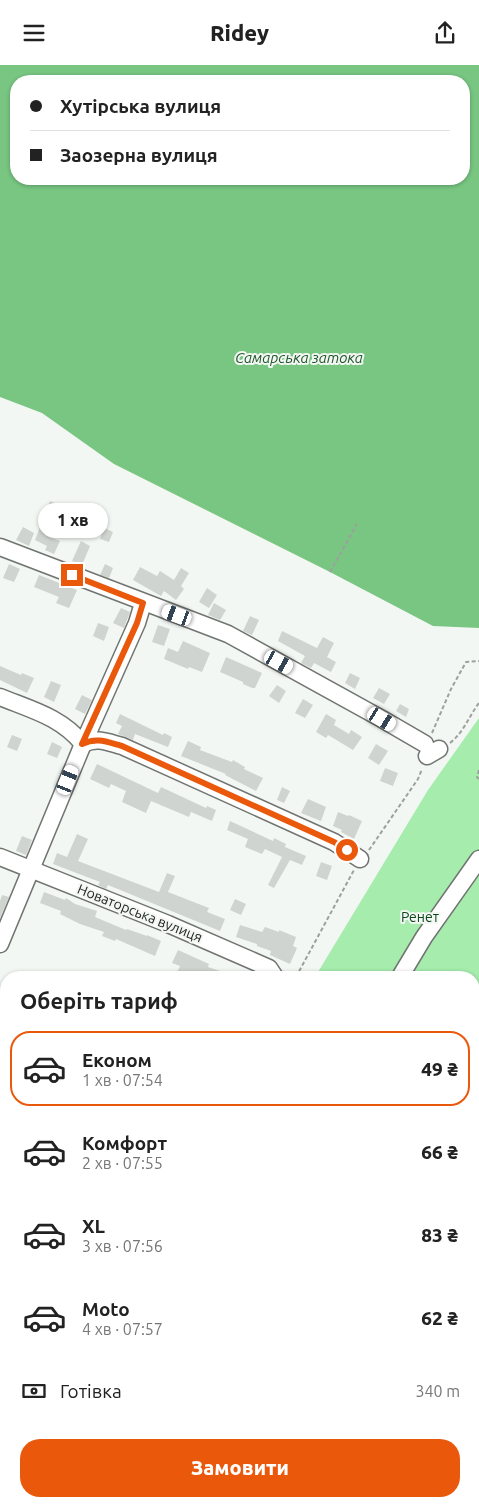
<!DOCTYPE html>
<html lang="uk">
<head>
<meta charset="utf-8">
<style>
	body { margin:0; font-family:Ubuntu,sans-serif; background:#f6f6f6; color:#222; height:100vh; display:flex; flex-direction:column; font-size:19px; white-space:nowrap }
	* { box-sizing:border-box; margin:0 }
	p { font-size:16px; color:#767676 }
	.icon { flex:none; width:28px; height:28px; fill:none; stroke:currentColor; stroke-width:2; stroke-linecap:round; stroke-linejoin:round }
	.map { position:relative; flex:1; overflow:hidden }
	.drawer { position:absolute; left:0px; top:906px; width:480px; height:536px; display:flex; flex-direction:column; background:#fff; border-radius:20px 20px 0 0; box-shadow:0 1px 4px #0004 }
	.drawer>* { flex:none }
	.guide { position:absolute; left:10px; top:10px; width:460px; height:110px; border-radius:20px; box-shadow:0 1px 4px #0004; display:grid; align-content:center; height:110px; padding:0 20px; background:#fff }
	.end { position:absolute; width:22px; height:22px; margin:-11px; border:6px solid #ea580c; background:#fff; box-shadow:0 0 0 2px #fff }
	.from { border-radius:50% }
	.bubble { position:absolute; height:35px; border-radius:18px; background:#fff; box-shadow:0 1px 4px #0004; font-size:16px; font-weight:800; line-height:35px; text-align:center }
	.car { position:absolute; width:15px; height:30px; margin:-15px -8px; border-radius:6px; box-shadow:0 0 4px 1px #0007; background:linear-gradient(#fff 24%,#345 0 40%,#fff 0 76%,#345 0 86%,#fff 0) }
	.guide b { display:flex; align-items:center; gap:18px; height:48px; font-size:19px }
	.guide b+b { border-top:1px solid #e0e0e0 }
	.guide i { width:12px; height:12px; background:#222 }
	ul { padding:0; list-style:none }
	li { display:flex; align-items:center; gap:15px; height:75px; margin:0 10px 8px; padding:0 10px; border:2px solid transparent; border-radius:20px }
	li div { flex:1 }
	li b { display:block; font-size:19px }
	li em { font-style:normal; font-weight:800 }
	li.on { border-color:#ea580c }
	li>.icon { width:45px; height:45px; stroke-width:1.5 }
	h2 { padding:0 20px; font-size:22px; line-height:60px }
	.pay { display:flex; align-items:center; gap:12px; height:55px; padding:0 20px; font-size:19px }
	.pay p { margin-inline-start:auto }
	.button { display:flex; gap:10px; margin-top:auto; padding:10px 20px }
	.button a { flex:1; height:58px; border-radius:20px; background:#ea580c; color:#fff; font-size:20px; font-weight:800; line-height:58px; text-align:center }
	header { display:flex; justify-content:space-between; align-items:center; height:65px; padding:0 20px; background:#fff; font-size:22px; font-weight:800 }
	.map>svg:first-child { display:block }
	.green { fill:#a5ecad }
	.water { fill:#78c682; fill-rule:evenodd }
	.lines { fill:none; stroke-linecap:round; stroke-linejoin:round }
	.stream { stroke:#78c682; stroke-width:3 }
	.building { fill:#d0d4d0 }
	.minor-casing { stroke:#717571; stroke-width:19 }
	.path { stroke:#9da09d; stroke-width:2; stroke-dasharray:4 2.5; stroke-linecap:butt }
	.minor { stroke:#fff; stroke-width:16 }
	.rail { stroke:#909390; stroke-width:3; stroke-dasharray:9 9; stroke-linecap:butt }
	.route { stroke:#ea580c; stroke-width:6 }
	.labels { text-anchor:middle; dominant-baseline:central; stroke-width:4; stroke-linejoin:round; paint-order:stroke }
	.street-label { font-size:14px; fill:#232523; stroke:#f3f7f3 }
	.park-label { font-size:14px; fill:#0d461b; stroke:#f3f7f3 }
	.water-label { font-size:15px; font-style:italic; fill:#20572b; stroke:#f3f7f3 }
</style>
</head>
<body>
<header><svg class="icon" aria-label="menu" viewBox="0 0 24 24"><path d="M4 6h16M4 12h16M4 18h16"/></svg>Ridey<svg class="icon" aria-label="share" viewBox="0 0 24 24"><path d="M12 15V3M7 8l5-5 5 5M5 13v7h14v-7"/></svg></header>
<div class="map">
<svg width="479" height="1442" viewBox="0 0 479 1442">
	<rect width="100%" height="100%" fill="#f3f7f3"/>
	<g class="green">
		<polygon points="479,653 479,1270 474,1267 474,912 315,912 428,725"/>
		<polygon points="6,1044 6,1103 0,1102 0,1045"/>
		<rect x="0" y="1128" width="6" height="44"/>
		<polygon points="0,1213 6,1215 6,1436 34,1436 0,1440"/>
		<polygon points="474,1312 479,1317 479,1434 474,1433"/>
		<polygon points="103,1436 166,1436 165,1442 121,1442"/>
	</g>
	<path class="water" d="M0,0H479V563L433,561L330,507L114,399L42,348L0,332ZM16,16H464V114H16Z"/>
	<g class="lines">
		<polyline class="stream" points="474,1309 479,1313"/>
	</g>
	<g class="building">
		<polygon points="50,436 59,440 45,470 60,476 54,489 45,485 47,481 35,475"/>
		<polygon points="23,462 34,468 29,481 16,475"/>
		<polygon points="104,463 113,467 109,477 100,474"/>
		<polygon points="81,476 90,481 82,500 72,496"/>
		<polygon points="9,499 20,504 14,517 3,513"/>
		<polygon points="105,499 113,503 109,513 100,510"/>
		<polygon points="140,502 157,511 160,506 174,515 181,503 189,508 181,521 184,524 176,535 164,526 161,531 133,515"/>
		<polygon points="39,510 77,525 69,543 56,538 59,532 34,522"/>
		<polygon points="207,523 217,530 209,543 199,537"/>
		<polygon points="214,538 226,545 220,555 208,550"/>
		<polygon points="121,543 130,547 124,563 113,558"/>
		<polygon points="250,551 259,555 252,570 243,566"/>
		<polygon points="98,558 109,562 104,576 93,571"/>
		<polygon points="158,560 170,564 164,581 152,577"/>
		<polygon points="282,566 317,583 323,572 334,578 327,592 336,597 331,607 314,598 311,603 301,598 305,591 278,576"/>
		<polygon points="183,576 210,588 202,607 189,602 188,604 164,594 168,583 178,587"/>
		<polygon points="226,592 262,608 255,623 252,623 243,619 243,617 220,607"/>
		<polygon points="0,601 21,610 22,608 34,613 27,628 0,615"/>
		<polygon points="350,608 360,613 355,624 345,618"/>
		<polygon points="51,616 61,620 54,637 44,632"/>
		<polygon points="277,620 286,626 279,638 269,631"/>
		<polygon points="379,623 390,629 384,639 373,633"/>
		<polygon points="82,630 92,635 85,649 75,644"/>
		<polygon points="303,634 313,640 305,653 295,648"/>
		<polygon points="400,639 409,644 406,652 396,646"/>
		<polygon points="120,649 163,670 164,668 172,672 168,682 135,669 133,675 118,669 122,661 116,658"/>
		<polygon points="326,649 336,655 334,660 349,669 351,665 362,672 353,685 328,670 326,673 316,667"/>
		<polygon points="12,670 22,674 17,686 7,682"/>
		<polygon points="188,676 201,682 200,685 232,697 233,695 245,702 244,704 263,713 256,726 225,710 226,709 181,691"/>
		<polygon points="52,677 62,682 57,693 47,689"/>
		<polygon points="376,679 388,686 379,700 368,693"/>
		<polygon points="97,699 158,728 161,722 206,743 207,741 216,745 212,756 191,747 189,752 151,736 146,748 122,737 126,726 111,719 109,723 90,714"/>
		<polygon points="385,703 398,708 393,721 380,716"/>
		<polygon points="282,722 290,726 284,738 277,735"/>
		<polygon points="308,734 326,742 321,756 301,748"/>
		<polygon points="338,747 348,751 349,750 362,756 354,774 341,767 342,765 333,761"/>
		<polygon points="230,756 273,776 274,773 286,779 285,782 306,791 302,800 290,795 274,823 268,820 282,792 265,784 262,789 245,782 248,774 227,765"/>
		<polygon points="77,769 88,774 78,796 159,827 167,808 175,811 168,827 209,843 207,847 225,854 220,866 108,820 106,824 98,820 100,817 53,799 57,788 67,792"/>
		<polygon points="22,771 32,775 26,790 16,786"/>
		<polygon points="321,797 332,801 327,815 316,811"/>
		<polygon points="44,827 65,835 66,833 75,839 97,846 95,852 126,865 127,864 147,871 147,870 161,876 155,891 116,874 115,876 102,871 104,867 80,859 60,849 61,846 40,838"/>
		<polygon points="2,830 9,832 0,853 0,836"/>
		<polygon points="235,834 246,839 241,850 230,845"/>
		<polygon points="240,860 262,867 265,862 279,867 279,865 296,872 293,881 297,883 290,899 270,890 271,886 257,881 257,879 236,872"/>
		<polygon points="178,885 209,899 208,902 235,911 235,912 175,912 180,901 172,898"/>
	</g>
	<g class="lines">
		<g class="minor-casing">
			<g id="minor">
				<polyline points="0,482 228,569 382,654 425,679"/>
				<path d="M0,632C32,645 61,652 83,679C97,672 107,677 122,681L334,777L360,794"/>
				<polyline points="427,691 439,684"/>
				<polyline points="0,792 168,859 269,903 275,912"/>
				<polyline points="0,879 83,679 137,558 143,538"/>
				<polyline points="400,912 424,872 479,794"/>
				<polyline points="0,956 6,958"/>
				<polyline points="474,972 479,964"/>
				<polyline points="0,1041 6,1040"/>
				<polyline points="474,1126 479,1125"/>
				<polyline points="474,1157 479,1161"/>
				<polyline points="474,1205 479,1208"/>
				<polyline points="474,1274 479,1278"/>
				<polyline points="0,1417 6,1412"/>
				<polyline points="405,1436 479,1441"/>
				<path d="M20,1442C47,1440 73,1436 100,1442"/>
				<polyline points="176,1442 177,1436"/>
				<polyline points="298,1442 300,1436"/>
			</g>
		</g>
		<g class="path">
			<polyline points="330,507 357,459"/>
			<polyline points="432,668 451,624 466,597 479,596"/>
			<path d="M450,678C464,667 469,651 479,638"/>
			<polyline points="479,705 477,712 479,714"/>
			<polyline points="369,785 418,714 422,704"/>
			<polyline points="296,912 354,805"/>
			<polyline points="0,1073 6,1073"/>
			<polyline points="0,1140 6,1140"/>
			<polyline points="0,1248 6,1241"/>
		</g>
		<use href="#minor" class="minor"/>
		<g class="rail">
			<polyline points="0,1109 6,1109"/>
			<polyline points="0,1118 6,1119"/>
			<polyline points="474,1291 479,1295"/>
			<polyline points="474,1301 479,1305"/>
		</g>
	</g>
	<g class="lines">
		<path class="route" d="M72,510L143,538L137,558L82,679C97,672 107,677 122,681L334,777L347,785"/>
	</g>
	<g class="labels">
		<g class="street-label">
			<text transform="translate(140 848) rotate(22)">Новаторська вулиця</text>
		</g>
		<g class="park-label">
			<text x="420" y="852">Ренет</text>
		</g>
		<g class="water-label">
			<text x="299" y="292">Самарська затока</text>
		</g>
	</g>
</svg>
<i class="end from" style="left:347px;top:785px"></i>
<i class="end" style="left:72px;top:510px"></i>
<div class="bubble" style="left:38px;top:438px;width:70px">1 хв</div>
<i class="car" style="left:177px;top:550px;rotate:290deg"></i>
<i class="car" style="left:279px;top:597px;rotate:119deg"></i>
<i class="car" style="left:382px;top:654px;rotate:121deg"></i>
<i class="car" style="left:68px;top:715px;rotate:22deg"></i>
<div class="guide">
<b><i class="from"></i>Хутірська вулиця</b>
<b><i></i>Заозерна вулиця</b>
</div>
<section class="drawer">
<h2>Оберіть тариф</h2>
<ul>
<li class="on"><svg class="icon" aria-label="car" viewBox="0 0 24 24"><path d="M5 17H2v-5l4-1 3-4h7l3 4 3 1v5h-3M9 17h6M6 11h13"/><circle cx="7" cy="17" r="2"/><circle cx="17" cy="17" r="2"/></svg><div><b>Економ</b><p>1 хв · 07:54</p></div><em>49 ₴</em></li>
<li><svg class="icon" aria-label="car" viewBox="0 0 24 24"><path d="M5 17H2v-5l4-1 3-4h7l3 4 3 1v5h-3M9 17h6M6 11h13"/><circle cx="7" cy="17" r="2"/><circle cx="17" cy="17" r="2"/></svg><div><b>Комфорт</b><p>2 хв · 07:55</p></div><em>66 ₴</em></li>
<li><svg class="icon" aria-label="car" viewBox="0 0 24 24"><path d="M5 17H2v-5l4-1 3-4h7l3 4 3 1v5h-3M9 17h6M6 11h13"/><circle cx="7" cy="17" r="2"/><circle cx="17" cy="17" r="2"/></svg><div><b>XL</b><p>3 хв · 07:56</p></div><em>83 ₴</em></li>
<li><svg class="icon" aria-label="car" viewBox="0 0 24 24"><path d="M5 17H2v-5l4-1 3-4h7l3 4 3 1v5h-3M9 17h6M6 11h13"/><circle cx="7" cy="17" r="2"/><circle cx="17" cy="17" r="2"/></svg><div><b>Moto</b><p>4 хв · 07:57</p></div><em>62 ₴</em></li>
</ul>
<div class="pay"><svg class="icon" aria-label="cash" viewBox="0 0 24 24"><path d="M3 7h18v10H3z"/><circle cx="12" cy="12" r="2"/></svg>Готівка<p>340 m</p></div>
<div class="button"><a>Замовити</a></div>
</section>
</div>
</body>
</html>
